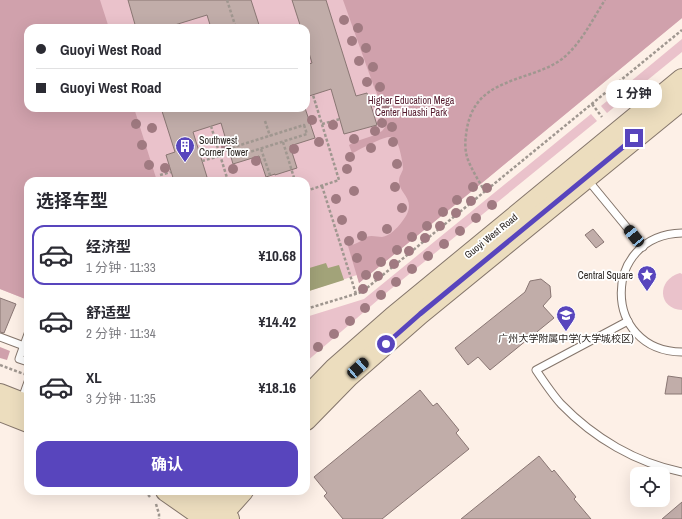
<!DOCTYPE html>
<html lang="zh">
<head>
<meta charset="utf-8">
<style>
	body { margin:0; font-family:"Archivo Narrow","Noto Sans SC",sans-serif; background:#f2f2f3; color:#2b2b33; height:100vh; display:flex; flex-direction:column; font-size:15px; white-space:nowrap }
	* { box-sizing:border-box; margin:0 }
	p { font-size:13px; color:#7c7c81 }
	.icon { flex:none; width:22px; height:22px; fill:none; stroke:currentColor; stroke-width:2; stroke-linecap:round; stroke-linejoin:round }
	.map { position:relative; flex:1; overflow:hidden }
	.drawer { position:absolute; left:24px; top:177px; width:286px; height:318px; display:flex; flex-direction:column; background:#fff; border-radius:12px; box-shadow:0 4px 16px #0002 }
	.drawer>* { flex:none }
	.banner { position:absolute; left:24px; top:24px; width:286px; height:88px; border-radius:12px; box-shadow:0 4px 16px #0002; display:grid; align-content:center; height:88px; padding:0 12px; background:#fff }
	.controls { position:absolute; left:630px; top:467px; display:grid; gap:8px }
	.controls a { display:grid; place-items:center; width:40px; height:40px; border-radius:8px; background:#fff; box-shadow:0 4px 16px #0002; font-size:20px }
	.end { position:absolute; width:18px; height:18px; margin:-9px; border:5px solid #5845bd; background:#fff; box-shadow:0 0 0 2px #fff }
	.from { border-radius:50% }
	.bubble { position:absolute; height:28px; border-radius:12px; background:#fff; box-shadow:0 4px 16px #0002; font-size:13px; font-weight:700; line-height:28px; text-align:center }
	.car { position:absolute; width:12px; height:24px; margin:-12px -6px; border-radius:5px; box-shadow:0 0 3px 1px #0007; background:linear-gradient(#222 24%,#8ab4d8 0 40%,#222 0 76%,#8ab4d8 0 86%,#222 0) }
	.banner b { display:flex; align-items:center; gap:14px; height:38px; font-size:15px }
	.banner b+b { border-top:1px solid #e1e1e2 }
	.banner i { width:10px; height:10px; background:#2b2b33 }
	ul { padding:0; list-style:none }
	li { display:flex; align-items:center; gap:12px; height:60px; margin:0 8px 6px; padding:0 4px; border:2px solid transparent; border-radius:12px }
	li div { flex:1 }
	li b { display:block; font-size:15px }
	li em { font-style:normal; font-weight:700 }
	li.active { border-color:#5845bd }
	li>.icon { width:36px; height:36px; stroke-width:1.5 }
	h2 { padding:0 12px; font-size:18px; line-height:48px }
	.primary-button { display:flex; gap:8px; margin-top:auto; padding:8px 12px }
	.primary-button a { flex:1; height:46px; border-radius:12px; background:#5845bd; color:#fff; font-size:16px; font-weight:700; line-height:46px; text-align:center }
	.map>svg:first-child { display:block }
	.green { fill:#eac2cb; fill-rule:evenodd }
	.forest { fill:#d0a1ac }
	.water { fill:#a2a379 }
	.building { fill:#c1ada9; stroke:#897673 }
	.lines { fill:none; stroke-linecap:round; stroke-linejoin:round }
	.lane-casing { stroke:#84756b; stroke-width:9 }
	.secondary-casing { stroke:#84756b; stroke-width:22 }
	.path { stroke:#a09790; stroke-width:2.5; stroke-dasharray:3 2; stroke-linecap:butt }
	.lane { stroke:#fff; stroke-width:7 }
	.secondary { stroke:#ecddbe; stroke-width:20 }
	.tree { fill:#a07a81 }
	.route { stroke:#5845bd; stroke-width:5 }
	.labels { text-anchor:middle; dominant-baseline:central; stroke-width:3.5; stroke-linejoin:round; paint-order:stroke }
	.park-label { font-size:10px; fill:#541a2d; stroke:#fff }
	.poi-label { font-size:10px; fill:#2a2420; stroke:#fff; text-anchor:start }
	.street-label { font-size:10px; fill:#2a2420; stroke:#fff }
</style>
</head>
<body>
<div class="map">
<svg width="682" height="519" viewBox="0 0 682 519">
	<rect width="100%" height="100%" fill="#fdf0e7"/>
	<g class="green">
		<path d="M0,0H682V18L488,178L359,283L357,275L306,292V181H28V300L0,289ZM28,28H306V108H28Z"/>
		<polygon points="682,39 682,52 607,113 601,106"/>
		<polygon points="591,114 597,121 386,293 306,362 306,317 364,299"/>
		<path d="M680,273L682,274V310C658,309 656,280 680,273Z"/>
	</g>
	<g class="forest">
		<polygon points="0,0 100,0 109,28 28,28 28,108 134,108 157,181 28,181 28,300 0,289"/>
		<path d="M343,0H682V18L488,178L359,283L348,246C351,245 356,244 359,242C362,241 363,238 366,237C372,235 377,237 382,237C390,236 397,228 401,223C405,218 409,212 409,206C409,196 399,191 399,181C399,176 402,173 403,169C403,163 399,140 393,137C385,135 361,149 353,153H352L349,145L354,142L372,136L382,131L386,126V121L384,110L374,87Z"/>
		<polygon points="0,347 10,351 7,360 0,358"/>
	</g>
	<polygon class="water" points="326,263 328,268 339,265 344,280 306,292 306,269"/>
	<g class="building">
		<polygon points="128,0 251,0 260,28 211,28 207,15 165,28 136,28"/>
		<polygon points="292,0 326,0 356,96 367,93 377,125 344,134 331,89 306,97 306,65 312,63 306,43 306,28 301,28"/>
		<polygon points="161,108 305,108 315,138 290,146 297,168 275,175 275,174 266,177 259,156 233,164 221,123 193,132 207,177 195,181 174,181 166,155 175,152"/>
		<polygon points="593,229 604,242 596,248 585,235"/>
		<polygon points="541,279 550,286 551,297 543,306 554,318 490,370 478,357 468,365 455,348 525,292 530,281"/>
		<polygon points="0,298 16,304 4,333 0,332"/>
		<polygon points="668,376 682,378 682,394 665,394"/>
		<polygon points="420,390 433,406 437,403 459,430 456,433 469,449 382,519 343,519 324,496 327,493 314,477"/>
		<polygon points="539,456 552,472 554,470 576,497 574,499 591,519 461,519"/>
		<polygon points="682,502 682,519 662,519"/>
	</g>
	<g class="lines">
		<g class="lane-casing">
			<g id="lane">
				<polyline points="587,179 643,247"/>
				<path d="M682,233C601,235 601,351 682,352"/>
				<path d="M628,321L536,370C544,382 552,394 561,404C594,438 636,463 682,472"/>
				<polyline points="28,334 19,359 28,362"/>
				<polyline points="0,337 24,346"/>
				<polyline points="23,396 28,382"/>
			</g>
		</g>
		<g class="secondary-casing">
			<g id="secondary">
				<polyline points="0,394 28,405"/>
				<polyline points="306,398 335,368 393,317 682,79"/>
				<polyline points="0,411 28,422"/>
				<polyline points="306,420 348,377 420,314 682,100"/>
				<polyline points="166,491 206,519"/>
				<polyline points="196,496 229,519"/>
				<polyline points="201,516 223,491"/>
				<polyline points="218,519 243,491"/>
			</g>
		</g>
		<g class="path">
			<polyline points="227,0 236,28"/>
			<polyline points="592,104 602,117"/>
			<polyline points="265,121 270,136"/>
			<polyline points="322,124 340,119"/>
			<polygon points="304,125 307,134 237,156 234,147"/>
			<polyline points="211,126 228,181"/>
			<polyline points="283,142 295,181"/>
			<polyline points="261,149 272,181"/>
			<polyline points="202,161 220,156"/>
			<polyline points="160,175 171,172"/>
			<polyline points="322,186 356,294"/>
			<polyline points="306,191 339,180 313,95"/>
			<path d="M485,192C479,181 471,169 467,157C465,150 465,142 466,135C469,108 481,93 506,83C524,75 546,71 562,59C581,44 592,20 605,0"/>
			<polyline points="306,309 362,292 682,30"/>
			<polyline points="0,365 24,374"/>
			<polyline points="145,491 150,497"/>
			<polyline points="156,504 159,514 159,519"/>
		</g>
		<use href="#lane" class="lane"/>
		<use href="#secondary" class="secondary"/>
	</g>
	<g class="tree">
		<circle cx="344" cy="20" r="5"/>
		<circle cx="358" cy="28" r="5"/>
		<circle cx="352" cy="41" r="5"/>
		<circle cx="366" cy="48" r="5"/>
		<circle cx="359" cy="61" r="5"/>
		<circle cx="373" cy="67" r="5"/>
		<circle cx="367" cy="82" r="5"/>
		<circle cx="380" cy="87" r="5"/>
		<circle cx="375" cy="102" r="5"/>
		<circle cx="387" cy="107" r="5"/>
		<circle cx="312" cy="120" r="5"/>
		<circle cx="382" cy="123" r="5"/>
		<circle cx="136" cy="124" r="5"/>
		<circle cx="333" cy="125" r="5"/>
		<circle cx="392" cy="127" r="5"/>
		<circle cx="152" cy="128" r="5"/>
		<circle cx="375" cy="131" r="5"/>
		<circle cx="354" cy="139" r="5"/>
		<circle cx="319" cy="142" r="5"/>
		<circle cx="393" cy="142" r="5"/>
		<circle cx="142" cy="145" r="5"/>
		<circle cx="226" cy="147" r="5"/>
		<circle cx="371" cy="148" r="5"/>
		<circle cx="294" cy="149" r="5"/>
		<circle cx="350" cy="157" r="5"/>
		<circle cx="256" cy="161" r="5"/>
		<circle cx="397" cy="164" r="5"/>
		<circle cx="149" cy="165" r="5"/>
		<circle cx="165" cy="168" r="5"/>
		<circle cx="233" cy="169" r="5"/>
		<circle cx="347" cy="169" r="5"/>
		<circle cx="395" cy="187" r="5"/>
		<circle cx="473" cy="187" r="5"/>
		<circle cx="487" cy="188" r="5"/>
		<circle cx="354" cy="191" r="5"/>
		<circle cx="336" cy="199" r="5"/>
		<circle cx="457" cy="200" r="5"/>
		<circle cx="471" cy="201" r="5"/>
		<circle cx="492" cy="205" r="5"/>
		<circle cx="402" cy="208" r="5"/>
		<circle cx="443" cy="212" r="5"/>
		<circle cx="456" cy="213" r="5"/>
		<circle cx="476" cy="218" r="5"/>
		<circle cx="342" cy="220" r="5"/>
		<circle cx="427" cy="226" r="5"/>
		<circle cx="440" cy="226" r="5"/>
		<circle cx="387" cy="229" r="5"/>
		<circle cx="460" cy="231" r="5"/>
		<circle cx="362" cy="236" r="5"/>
		<circle cx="412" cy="237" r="5"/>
		<circle cx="425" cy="238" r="5"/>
		<circle cx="349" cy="241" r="5"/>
		<circle cx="444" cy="244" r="5"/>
		<circle cx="397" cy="250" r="5"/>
		<circle cx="409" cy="251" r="5"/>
		<circle cx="428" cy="256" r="5"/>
		<circle cx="357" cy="258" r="5"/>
		<circle cx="381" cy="262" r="5"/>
		<circle cx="394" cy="264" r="5"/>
		<circle cx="412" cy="269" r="5"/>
		<circle cx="366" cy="275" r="5"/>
		<circle cx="378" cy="276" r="5"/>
		<circle cx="396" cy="282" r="5"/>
		<circle cx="363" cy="289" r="5"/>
		<circle cx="381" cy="295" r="5"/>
		<circle cx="365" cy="308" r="5"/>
		<circle cx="350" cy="321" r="5"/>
		<circle cx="334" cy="334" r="5"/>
		<circle cx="318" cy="347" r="5"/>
	</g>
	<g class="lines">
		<polyline class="route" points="386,344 420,314 634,138"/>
	</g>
	<defs>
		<g id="building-pin" transform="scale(1)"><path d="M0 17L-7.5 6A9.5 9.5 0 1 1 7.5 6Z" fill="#5845bd" stroke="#fff"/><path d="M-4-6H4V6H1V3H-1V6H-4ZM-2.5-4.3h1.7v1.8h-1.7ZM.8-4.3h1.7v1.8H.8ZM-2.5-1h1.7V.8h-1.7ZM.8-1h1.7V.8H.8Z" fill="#fff"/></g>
		<g id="sight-pin" transform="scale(1)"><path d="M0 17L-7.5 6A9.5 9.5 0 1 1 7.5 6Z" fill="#5845bd" stroke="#fff"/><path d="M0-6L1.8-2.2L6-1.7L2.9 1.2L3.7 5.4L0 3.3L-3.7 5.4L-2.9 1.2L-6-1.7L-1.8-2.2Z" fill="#fff"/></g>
		<g id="school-pin" transform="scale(1)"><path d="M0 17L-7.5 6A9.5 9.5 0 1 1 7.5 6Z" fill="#5845bd" stroke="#fff"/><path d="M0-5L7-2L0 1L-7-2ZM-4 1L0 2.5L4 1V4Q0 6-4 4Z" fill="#fff"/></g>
	</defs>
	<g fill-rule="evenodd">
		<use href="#building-pin" x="185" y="146"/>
		<use href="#sight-pin" x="647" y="275"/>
		<use href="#school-pin" x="566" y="315"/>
	</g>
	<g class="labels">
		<g class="park-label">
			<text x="411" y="100">Higher Education Mega<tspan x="411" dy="12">Center Huashi Park</tspan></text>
		</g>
		<g class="poi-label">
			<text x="199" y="140">Southwest<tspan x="199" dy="12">Corner Tower</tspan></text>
			<text x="633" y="275" text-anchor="end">Central Square</text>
			<text x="566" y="338" text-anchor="middle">广州大学附属中学(大学城校区)</text>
		</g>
		<g class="street-label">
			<text transform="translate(491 236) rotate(-39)">Guoyi West Road</text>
		</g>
	</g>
</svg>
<div class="controls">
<a><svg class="icon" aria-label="locate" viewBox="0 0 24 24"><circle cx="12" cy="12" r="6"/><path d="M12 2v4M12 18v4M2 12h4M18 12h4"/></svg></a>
</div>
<i class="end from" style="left:386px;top:344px"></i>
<i class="end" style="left:634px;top:138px"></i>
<div class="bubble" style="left:606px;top:80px;width:56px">1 分钟</div>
<i class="car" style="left:634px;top:236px;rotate:321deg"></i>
<i class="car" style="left:358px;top:368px;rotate:48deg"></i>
<div class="banner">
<b><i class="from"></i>Guoyi West Road</b>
<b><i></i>Guoyi West Road</b>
</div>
<section class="drawer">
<h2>选择车型</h2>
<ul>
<li class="active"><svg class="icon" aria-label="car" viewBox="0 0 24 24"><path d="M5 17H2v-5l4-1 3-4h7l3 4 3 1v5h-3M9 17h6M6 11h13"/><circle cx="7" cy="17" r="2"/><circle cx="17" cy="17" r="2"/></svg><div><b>经济型</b><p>1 分钟 · 11:33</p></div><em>¥10.68</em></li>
<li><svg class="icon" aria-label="car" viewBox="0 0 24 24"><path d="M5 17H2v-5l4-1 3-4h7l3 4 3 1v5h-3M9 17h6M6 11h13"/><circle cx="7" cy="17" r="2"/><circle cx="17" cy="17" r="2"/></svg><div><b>舒适型</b><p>2 分钟 · 11:34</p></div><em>¥14.42</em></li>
<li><svg class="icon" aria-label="car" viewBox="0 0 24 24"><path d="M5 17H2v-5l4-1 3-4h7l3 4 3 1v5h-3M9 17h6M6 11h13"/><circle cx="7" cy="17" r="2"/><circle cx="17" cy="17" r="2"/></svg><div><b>XL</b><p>3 分钟 · 11:35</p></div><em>¥18.16</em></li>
</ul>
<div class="primary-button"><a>确认</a></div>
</section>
</div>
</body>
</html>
